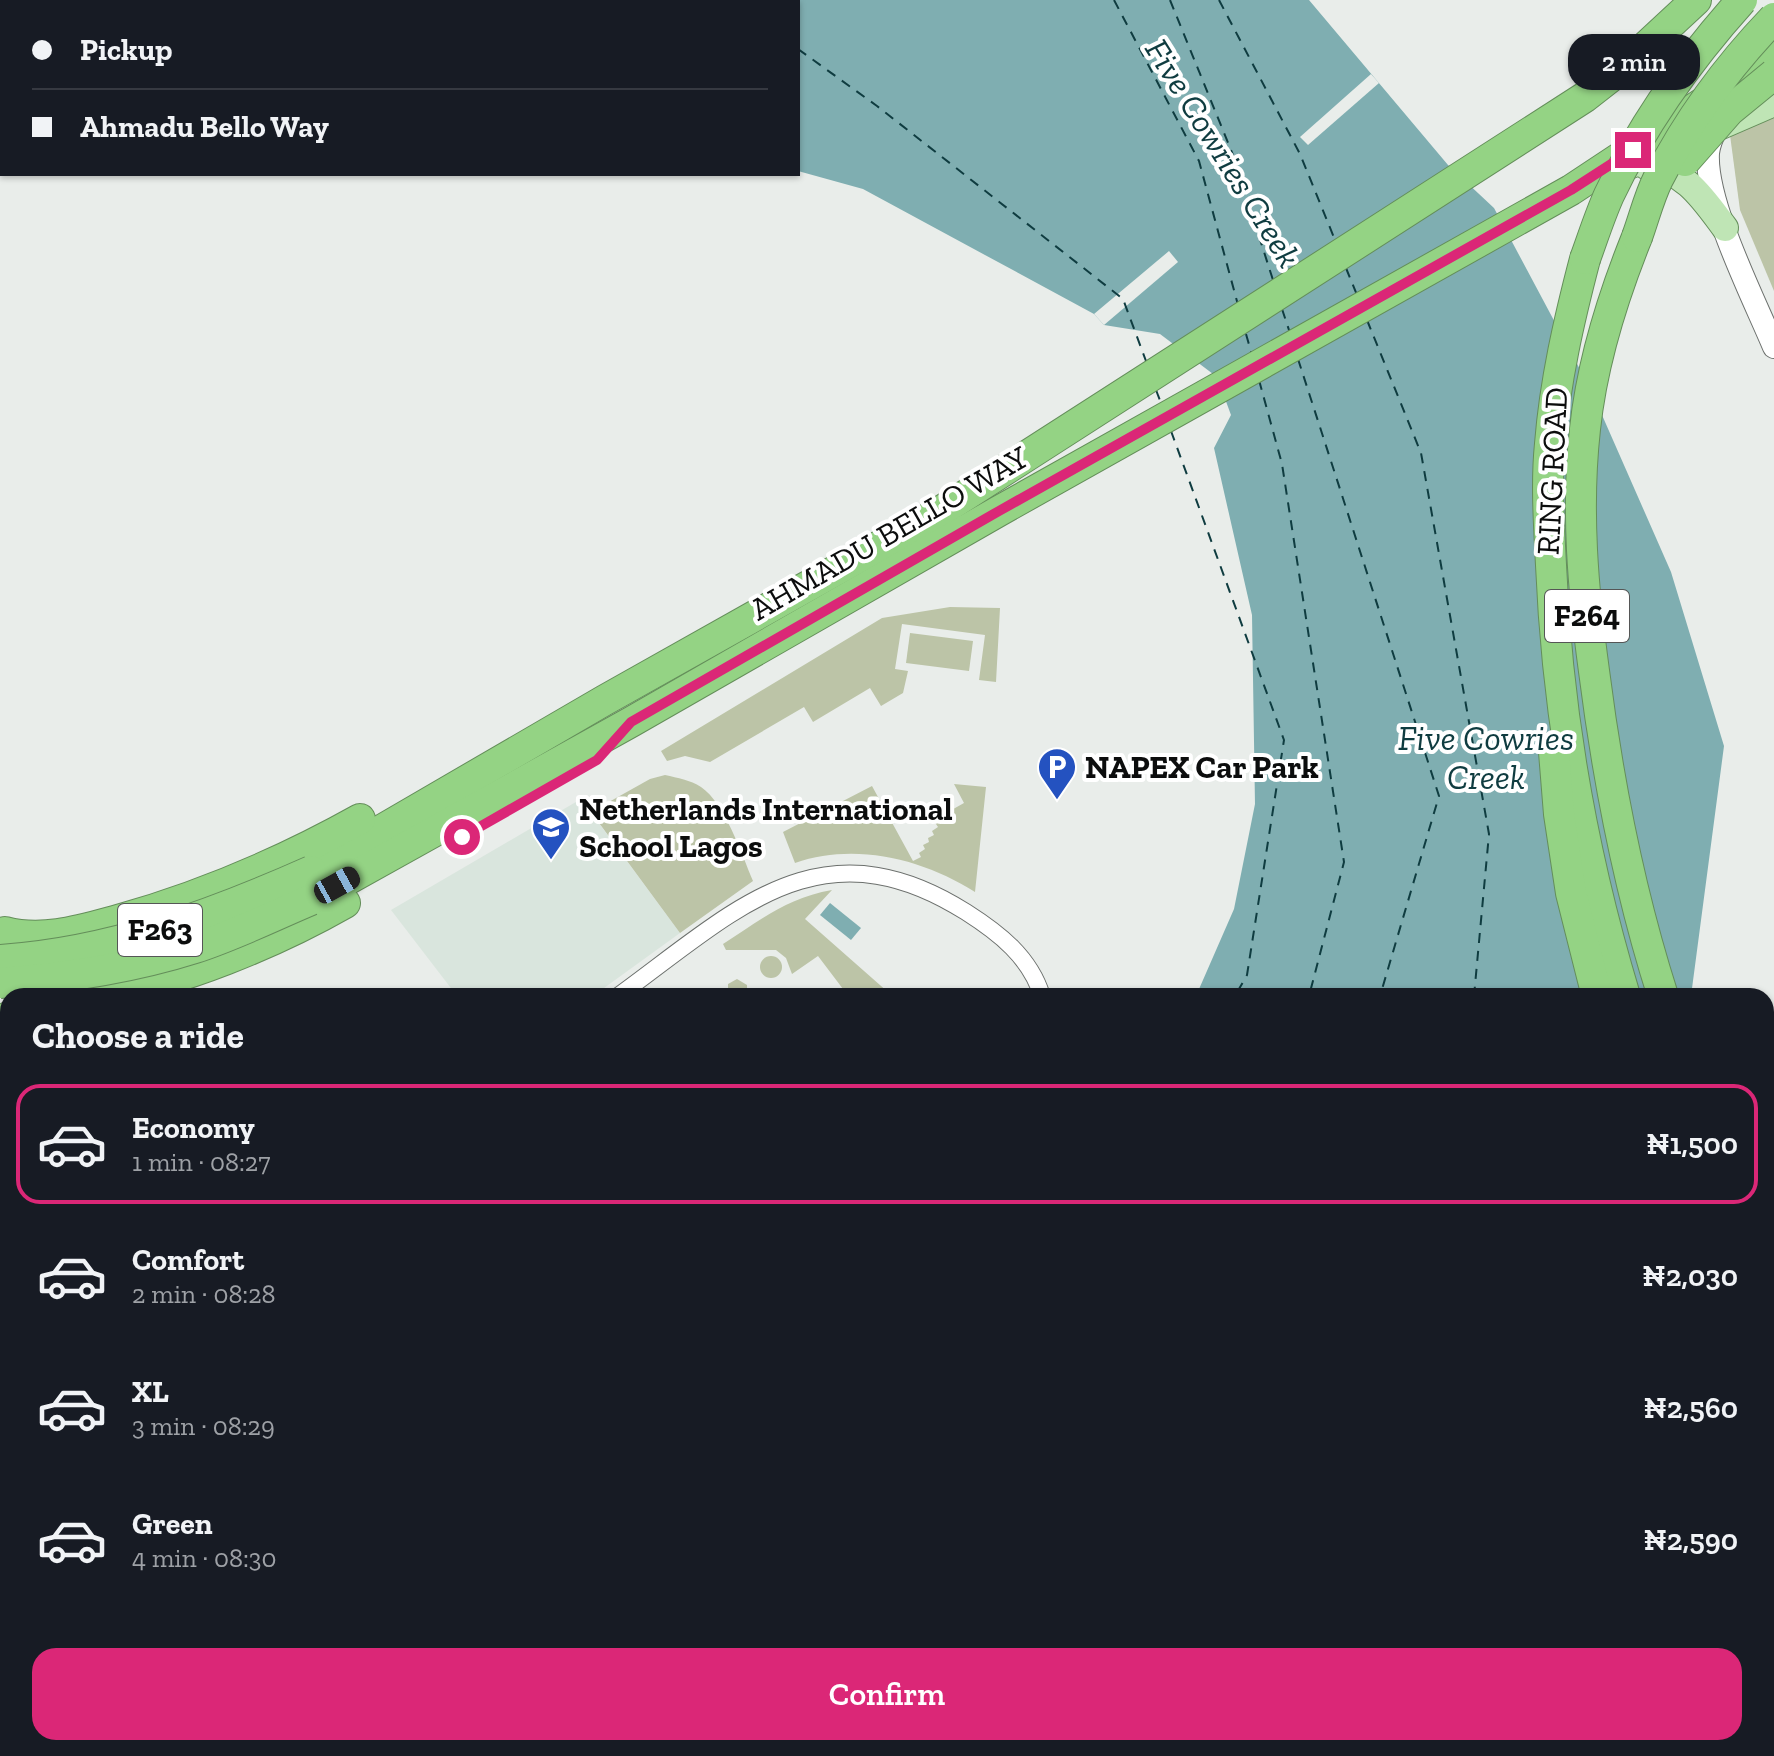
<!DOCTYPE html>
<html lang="en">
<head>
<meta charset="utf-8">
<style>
	body { margin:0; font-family:"Zilla Slab",serif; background:#242831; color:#f1f3f6; height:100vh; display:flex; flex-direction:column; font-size:30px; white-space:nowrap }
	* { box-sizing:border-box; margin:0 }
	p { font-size:26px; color:#9ea1a6 }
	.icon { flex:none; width:44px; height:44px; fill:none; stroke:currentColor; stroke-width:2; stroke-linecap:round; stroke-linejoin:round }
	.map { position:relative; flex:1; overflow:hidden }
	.drawer { position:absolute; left:0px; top:988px; width:1774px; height:768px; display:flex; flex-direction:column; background:#171b24; border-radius:24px 24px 0 0; box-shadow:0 2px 6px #0004 }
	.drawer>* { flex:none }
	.banner { position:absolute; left:0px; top:0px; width:800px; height:176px; box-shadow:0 2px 6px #0004; display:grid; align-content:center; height:176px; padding:0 32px; background:#171b24 }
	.end { position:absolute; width:36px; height:36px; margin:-18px; border:10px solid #db2777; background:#fff; box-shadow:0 0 0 4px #fff }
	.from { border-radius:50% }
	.bubble { position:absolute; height:56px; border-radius:24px; background:#171b24; box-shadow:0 2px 6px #0004; font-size:26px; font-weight:600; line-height:56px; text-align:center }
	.car { position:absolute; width:24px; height:48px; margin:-24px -12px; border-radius:10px; box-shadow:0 0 6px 2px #0007; background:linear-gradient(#222 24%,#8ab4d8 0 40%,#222 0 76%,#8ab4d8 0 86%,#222 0) }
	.banner b { display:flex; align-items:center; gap:28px; height:76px; font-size:30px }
	.banner b+b { border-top:2px solid #363941 }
	.banner i { width:20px; height:20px; background:#f1f3f6 }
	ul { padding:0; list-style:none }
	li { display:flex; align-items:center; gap:24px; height:120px; margin:0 16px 12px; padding:0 16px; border:4px solid transparent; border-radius:24px }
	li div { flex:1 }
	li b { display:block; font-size:30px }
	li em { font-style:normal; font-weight:600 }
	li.on { border-color:#db2777 }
	li>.icon { width:72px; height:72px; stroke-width:1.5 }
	h2 { padding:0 32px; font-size:36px; line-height:96px }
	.cta { display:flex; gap:16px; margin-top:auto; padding:16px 32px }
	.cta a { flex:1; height:92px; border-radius:24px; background:#db2777; color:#fff; font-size:32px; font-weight:600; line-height:92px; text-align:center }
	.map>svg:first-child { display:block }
	.built { fill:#d9e5dd }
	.green { fill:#bcc4a7 }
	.water { fill:#7faeb1 }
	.pier { fill:#e9edea }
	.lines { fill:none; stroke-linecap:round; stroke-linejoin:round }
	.canal { stroke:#7faeb1; stroke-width:18 }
	.ferry { stroke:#0f3c40; stroke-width:2; stroke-dasharray:10 8; stroke-linecap:butt }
	.street-casing { stroke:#6c706d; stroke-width:18 }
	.secondary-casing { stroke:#6c706d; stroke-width:24 }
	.primary-casing { stroke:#648e5a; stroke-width:28 }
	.highway-casing { stroke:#648e5a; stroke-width:32 }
	.street { stroke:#fff; stroke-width:16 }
	.secondary { stroke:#fff; stroke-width:22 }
	.primary { stroke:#bfe5b5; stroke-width:26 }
	.highway { stroke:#94d384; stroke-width:30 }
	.highway-bridge-casing { stroke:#648e5a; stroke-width:32; stroke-linecap:butt }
	.highway-bridge { stroke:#94d384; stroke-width:30 }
	.route { stroke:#db2777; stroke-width:10 }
	.labels { text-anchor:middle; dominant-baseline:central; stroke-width:8; stroke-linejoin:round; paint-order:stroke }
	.shield { fill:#fff; stroke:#555656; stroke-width:2 }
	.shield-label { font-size:30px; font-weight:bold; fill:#0c0d0d }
	.street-label { font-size:32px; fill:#0c0d0d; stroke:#fff }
	.poi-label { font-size:32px; font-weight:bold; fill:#0c0d0d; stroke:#fff; text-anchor:start }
	.water-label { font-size:34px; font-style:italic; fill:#0f3c40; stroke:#fff }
</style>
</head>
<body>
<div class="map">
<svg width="1774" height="1756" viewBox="0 0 1774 1756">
	<rect width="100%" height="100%" fill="#e9edea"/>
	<g class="built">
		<polygon points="581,799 680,933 593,996 457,996 391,910"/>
		<polygon points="1766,1406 1774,1421 1774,1489 1766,1488"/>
	</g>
	<g class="green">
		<polygon points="1774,118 1774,291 1740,210 1730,135"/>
		<polygon points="950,607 1000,608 996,682 979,680 985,635 902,624 895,669 908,671 903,693 881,706 870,688 813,722 804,707 710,762 685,756 667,761 661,751 882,618"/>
		<polygon points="910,633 973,641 969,671 906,663"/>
		<path d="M665,775C678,778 690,780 701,787C725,803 742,855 753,881L680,933L591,812L650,779Z"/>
		<path d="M954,784L986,787L975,892C923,859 855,842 795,863L783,832L872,786L913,861L921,857L919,853L925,849L923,845L929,842L928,838L934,835L932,831L938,827L936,824L941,821L939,817L964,803Z"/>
		<path d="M832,890L805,919L889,993L886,996H840L838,993L843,989L818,956L792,974L786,958L776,950H726L723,944C760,920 787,898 832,890Z"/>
		<circle cx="771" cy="967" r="11"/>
		<polygon points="737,979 747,985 747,995 728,996 728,984"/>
		<polygon points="8,1518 8,1628 1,1633 8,1646 8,1748 117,1748 121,1756 0,1756 0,1546"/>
		<polygon points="265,1748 299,1748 303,1756 267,1756"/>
		<polygon points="318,1748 382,1748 368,1756 304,1756"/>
		<polygon points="399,1748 453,1748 457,1756 390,1756"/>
	</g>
	<g class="water">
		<polygon points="0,0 1309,0 1448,165 1494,208 1591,390 1671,572 1724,746 1691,996 1196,996 1234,909 1255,804 1252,615 1214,448 1231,415 1217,377 1160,334 1104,325 1094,314 863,189 798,171 798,2 2,2 0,169"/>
		<polygon points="830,903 861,928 851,940 820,915"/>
		<polygon points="657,1748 1368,1748 1364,1756 650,1756"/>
	</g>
	<g class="pier">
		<polygon points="1371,74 1379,83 1308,145 1300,137"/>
		<polygon points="1169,251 1178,262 1104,325 1094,314"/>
	</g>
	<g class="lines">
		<polyline class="canal" points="1766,1297 1774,1312"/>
		<g class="ferry">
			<polyline points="729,0 732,2"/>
			<polyline points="1114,0 1199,161 1238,305"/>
			<polyline points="1170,0 1233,155 1273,280"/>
			<polyline points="1219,0 1300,154 1335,240"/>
			<polyline points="798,49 877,106 1123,299 1146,361"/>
			<polyline points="1346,268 1357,295"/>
			<polyline points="1282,309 1290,333"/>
			<polyline points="1367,320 1421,453 1489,834 1474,996"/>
			<polyline points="1246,334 1252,355"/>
			<polyline points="1298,359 1439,796 1380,996"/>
			<polyline points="1259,380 1282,464 1344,862 1309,996"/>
			<polyline points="1156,390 1161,403"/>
			<polyline points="1171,431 1284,740 1247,975 1235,996"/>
			<polyline points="687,1756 694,1748"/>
			<polyline points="859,1756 867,1748"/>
			<polyline points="950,1756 958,1748"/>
			<polyline points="1133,1756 1138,1748"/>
		</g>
		<g class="street-casing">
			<g id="street">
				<path d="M618,996C735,911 820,820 966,912C999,933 1030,957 1042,996"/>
				<polyline points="473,1748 478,1756"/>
				<polyline points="510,1756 522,1748"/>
			</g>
		</g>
		<g class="secondary-casing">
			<g id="secondary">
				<path d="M1716,130C1712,137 1709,145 1708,153C1705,203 1754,299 1774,347"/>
				<polyline points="1766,1621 1774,1606"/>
				<polyline points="1766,1656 1774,1643"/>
				<polyline points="1673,1756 1680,1748"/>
				<polyline points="1697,1756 1703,1748"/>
			</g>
		</g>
		<g class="primary-casing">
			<g id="primary">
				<path d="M1646,166C1685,169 1704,200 1725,228"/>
				<polyline points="1615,172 1774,103"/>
			</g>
		</g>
		<g class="highway-casing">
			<g id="highway">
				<path d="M1637,237C1612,299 1592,362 1585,429C1576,510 1583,590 1594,671C1608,781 1629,890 1663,996"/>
				<path d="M1585,259C1569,320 1555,381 1550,444C1546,484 1549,525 1551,565C1557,710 1583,857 1625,996"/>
				<polyline points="1554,752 1559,814 1571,893 1597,996"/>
				<polyline points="311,871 605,700 938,513 1585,97 1626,65 1696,0"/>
				<polyline points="311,900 631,722 999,511 1571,190 1713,96 1774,50"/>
				<path d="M5,932C43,942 81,930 118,920C203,896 283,862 360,819"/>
				<path d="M101,996C182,981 273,944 345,903"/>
				<polyline points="0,1044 8,1017"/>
				<polyline points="0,1122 8,1218"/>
				<polyline points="1766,1255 1774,1270"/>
				<polyline points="1766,1338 1774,1353"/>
				<polyline points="1766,1388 1774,1402"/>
				<polyline points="0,1451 8,1394"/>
				<polyline points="1766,1689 1774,1681"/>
				<polyline points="1717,1756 1723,1748"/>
			</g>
		</g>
		<use href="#street" class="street"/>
		<use href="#secondary" class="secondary"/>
		<use href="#primary" class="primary"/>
		<use href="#highway" class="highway"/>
		<g class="highway-bridge-casing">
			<g id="highway-bridge">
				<polyline points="1685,161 1729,111 1774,74"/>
				<path d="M1637,237C1644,218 1649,197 1658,179C1688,120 1728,66 1774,18"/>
				<path d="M1585,259C1593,237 1600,215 1609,195C1643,123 1689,59 1742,0"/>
				<path d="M0,960C109,953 212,915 311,871"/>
				<path d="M0,983C66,978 132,968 195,948C235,935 273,916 311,900"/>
			</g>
		</g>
		<use href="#highway-bridge" class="highway-bridge"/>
	</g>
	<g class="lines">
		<polyline class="route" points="462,837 597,760 631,722 999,511 1571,190 1633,150"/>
	</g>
	<defs>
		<g id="parking-pin" transform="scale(2)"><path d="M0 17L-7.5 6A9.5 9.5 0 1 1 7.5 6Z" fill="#2452c0" stroke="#fff"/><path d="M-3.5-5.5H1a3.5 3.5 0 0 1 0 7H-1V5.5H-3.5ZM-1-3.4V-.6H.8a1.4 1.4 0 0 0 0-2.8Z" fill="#fff"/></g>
		<g id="school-pin" transform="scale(2)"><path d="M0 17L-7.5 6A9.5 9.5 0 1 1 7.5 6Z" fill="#2452c0" stroke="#fff"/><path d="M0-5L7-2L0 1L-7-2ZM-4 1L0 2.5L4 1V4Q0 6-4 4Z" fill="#fff"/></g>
	</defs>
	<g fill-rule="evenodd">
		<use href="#parking-pin" x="1057" y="767"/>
		<use href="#school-pin" x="551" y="827"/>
	</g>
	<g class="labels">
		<g class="shield">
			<rect x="1545" y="590" width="84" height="52" rx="6"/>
			<rect x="118" y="904" width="84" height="52" rx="6"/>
		</g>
		<g class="shield-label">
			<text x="1587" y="616">F264</text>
			<text x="160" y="930">F263</text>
		</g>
		<g class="street-label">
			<text transform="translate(1552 471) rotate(-87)">RING ROAD</text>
			<text transform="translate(889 533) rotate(-30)">AHMADU BELLO WAY</text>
		</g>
		<g class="poi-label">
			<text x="1085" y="767">NAPEX Car Park</text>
			<text x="579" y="809">Netherlands International<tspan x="579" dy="37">School Lagos</tspan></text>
		</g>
		<g class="water-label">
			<text transform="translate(1223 153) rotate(58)">Five Cowries Creek</text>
			<text x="1486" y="738">Five Cowries<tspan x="1486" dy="39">Creek</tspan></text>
		</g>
	</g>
</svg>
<i class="end from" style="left:462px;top:837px"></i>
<i class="end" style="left:1633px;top:150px"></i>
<div class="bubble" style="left:1568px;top:34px;width:132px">2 min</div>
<i class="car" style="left:337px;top:885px;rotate:61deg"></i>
<div class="banner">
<b><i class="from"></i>Pickup</b>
<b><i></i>Ahmadu Bello Way</b>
</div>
<section class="drawer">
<h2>Choose a ride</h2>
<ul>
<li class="on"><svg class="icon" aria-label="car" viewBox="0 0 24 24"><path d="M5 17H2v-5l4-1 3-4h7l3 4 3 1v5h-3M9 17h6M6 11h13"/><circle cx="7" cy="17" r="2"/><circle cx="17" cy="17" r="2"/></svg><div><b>Economy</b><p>1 min · 08:27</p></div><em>₦1,500</em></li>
<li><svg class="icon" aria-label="car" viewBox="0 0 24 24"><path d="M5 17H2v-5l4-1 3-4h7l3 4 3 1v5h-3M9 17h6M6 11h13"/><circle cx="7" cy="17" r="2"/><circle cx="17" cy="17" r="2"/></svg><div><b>Comfort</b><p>2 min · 08:28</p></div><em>₦2,030</em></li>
<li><svg class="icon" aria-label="car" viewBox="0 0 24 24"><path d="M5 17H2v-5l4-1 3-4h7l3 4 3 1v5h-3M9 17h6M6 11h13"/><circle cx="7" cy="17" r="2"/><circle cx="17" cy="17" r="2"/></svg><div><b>XL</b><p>3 min · 08:29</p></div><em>₦2,560</em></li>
<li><svg class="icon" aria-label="car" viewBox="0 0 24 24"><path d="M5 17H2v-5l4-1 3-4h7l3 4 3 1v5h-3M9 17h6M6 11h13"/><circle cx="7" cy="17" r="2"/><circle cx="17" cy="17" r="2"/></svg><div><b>Green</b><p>4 min · 08:30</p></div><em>₦2,590</em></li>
</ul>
<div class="cta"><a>Confirm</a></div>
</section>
</div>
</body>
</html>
